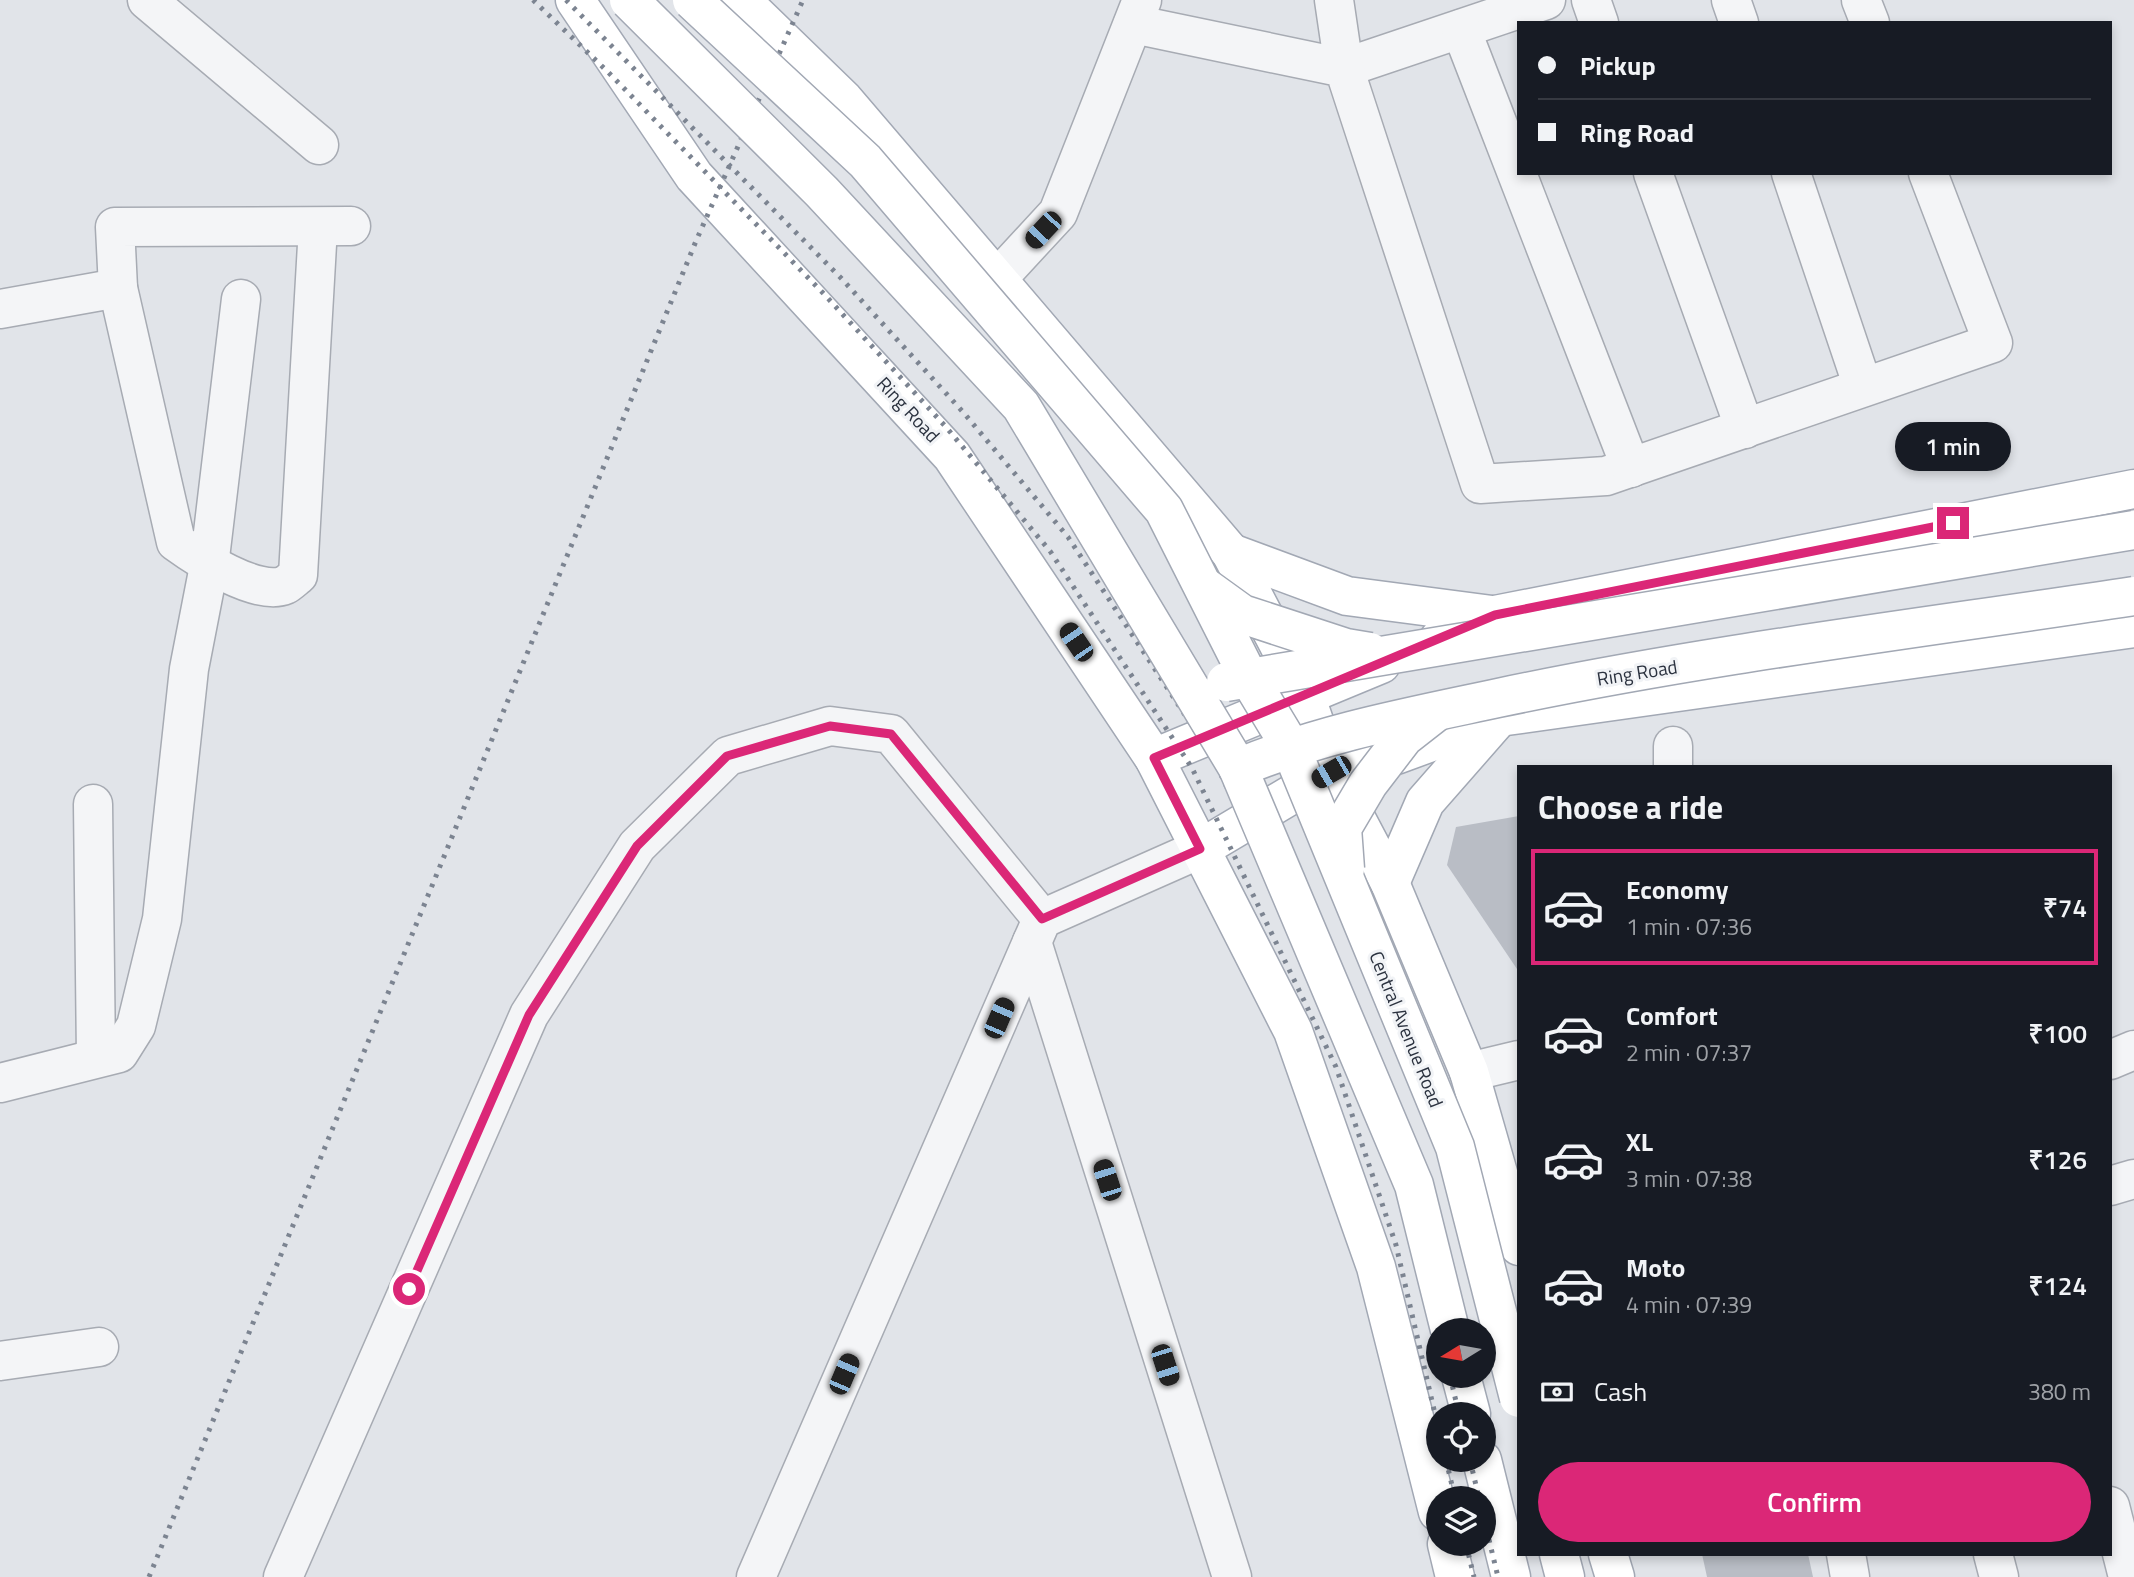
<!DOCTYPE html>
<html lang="en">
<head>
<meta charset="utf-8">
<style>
	body { margin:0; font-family:"Titillium Web",sans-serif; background:#242831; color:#f1f3f6; height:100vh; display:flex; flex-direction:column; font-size:26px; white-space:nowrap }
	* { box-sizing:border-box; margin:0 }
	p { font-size:23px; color:#9ea1a6 }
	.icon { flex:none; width:38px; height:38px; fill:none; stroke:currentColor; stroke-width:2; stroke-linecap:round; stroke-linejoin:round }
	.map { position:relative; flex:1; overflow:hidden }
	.panel { position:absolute; left:1517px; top:765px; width:595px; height:791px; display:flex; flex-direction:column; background:#171b24; border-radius:0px; box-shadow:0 4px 10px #0003 }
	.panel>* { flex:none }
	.top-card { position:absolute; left:1517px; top:21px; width:595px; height:154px; border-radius:0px; box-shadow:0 4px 10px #0003; display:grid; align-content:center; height:154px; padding:0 21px; background:#171b24 }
	.needle { width:46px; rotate:259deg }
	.controls { position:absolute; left:1426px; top:1318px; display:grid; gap:14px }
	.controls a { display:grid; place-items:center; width:70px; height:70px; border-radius:50%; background:#171b24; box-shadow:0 4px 10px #0003; font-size:35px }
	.end { position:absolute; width:32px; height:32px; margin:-16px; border:9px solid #db2777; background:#fff; box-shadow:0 0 0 4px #fff }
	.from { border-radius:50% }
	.bubble { position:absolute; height:49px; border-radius:24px; background:#171b24; box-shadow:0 4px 10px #0003; font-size:23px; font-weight:600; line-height:49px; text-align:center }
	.car { position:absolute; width:21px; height:42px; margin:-21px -10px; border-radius:9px; box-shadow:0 0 5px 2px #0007; background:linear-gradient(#222 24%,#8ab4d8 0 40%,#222 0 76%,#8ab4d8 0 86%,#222 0) }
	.top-card b { display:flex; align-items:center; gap:24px; height:66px; font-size:26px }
	.top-card b+b { border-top:2px solid #363941 }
	.top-card i { width:18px; height:18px; background:#f1f3f6 }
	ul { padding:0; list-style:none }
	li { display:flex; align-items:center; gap:21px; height:116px; margin:0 14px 10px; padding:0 7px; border:4px solid transparent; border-radius:0px }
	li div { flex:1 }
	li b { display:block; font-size:26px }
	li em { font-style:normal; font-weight:600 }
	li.on { border-color:#db2777 }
	li>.icon { width:63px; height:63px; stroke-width:1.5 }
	h2 { padding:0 21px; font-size:32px; line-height:84px }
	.pay { display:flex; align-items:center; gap:18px; height:77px; padding:0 21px; font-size:26px }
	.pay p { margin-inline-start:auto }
	.button { display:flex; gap:14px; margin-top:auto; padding:14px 21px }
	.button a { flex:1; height:80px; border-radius:42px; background:#db2777; color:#fff; font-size:28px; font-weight:600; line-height:80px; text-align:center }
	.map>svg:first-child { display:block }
	.building { fill:#b9bdc5 }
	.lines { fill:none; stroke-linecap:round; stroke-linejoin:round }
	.street-casing { stroke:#a7abb3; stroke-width:41 }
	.primary-casing { stroke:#a2a8b4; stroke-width:41 }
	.street { stroke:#f4f5f7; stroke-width:38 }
	.primary { stroke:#fff; stroke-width:38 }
	.rail { stroke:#7c8491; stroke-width:5; stroke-dasharray:3.5 7; stroke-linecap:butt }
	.primary-bridge-casing { stroke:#a2a8b4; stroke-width:41; stroke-linecap:butt }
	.primary-bridge { stroke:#fff; stroke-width:38 }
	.route { stroke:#db2777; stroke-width:9 }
	.labels { text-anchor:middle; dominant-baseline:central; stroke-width:6; stroke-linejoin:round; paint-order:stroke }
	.street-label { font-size:19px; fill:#2b323f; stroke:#f1f3f6 }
</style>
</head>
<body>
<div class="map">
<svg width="2134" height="1577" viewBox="0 0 2134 1577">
	<rect width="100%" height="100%" fill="#e1e4e9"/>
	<g class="building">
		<polygon points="1519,816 1519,972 1447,865 1456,827"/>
		<polygon points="1702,1554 1808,1554 1813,1577 1707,1577"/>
	</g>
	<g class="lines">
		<g class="street-casing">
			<g id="street">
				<polyline points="147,0 319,145"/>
				<polyline points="1334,0 1344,68 1546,0"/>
				<polyline points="1591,0 1599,23"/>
				<polyline points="1731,0 1739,23"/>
				<polyline points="1861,0 1870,23"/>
				<polyline points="1133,24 1344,68 1480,484 1606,476 1993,343 1928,173"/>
				<polyline points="1461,29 1631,468"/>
				<polyline points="1653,173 1745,429"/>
				<polyline points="1791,173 1863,387"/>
				<polyline points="997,279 1058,213 1142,0"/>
				<path d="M118,288L176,542C198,558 258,597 285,585C289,583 294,578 298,575L318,227"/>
				<polyline points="0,309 118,288 115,227 351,226"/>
				<polyline points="1673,746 1673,766"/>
				<polyline points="93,804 96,1058"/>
				<polyline points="1032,942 1232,1577"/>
				<polyline points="2110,1060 2134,1050"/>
				<polyline points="1469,1072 1519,1060"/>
				<polyline points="0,1083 119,1053 136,1026 162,919 189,669 209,566 241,299"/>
				<polyline points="2110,1186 2134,1179"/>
				<polyline points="0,1361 99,1347"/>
				<polyline points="2110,1506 2128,1577"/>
				<polyline points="1846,1554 1850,1577"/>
				<polyline points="1993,1554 1999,1577"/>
				<polyline points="283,1577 529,1015 637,846 728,756 830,726 891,734 1042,919"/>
				<polyline points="756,1577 1042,919 1200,849"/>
			</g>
		</g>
		<g class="primary-casing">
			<g id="primary">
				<polyline points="575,0 694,176 952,456 1154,758 1293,1031 1376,1267 1438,1512"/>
				<polyline points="741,0 844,100 1231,553 1305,695 1331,771 1390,883 1469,1072 1519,1246"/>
				<polyline points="1231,553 1347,596 1492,615"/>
				<polyline points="1439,639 1495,615 2134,489"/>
				<polyline points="1154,758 1381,664"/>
				<polyline points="1200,849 1331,771 1396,755 1499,717 2134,628"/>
				<polyline points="1390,883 1425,802 1496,721"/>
				<polyline points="1461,1376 1471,1414"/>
				<polyline points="1482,1460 1511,1577"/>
				<polyline points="1447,1544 1455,1577"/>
				<polyline points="1559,1554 1565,1577"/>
				<polyline points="1608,1554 1615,1577"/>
			</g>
		</g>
		<use href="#street" class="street"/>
		<use href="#primary" class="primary"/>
		<g class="rail">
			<polyline points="533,0 608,72 824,294 946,427 1050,551 1192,768 1336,1067 1396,1245 1438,1427"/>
			<polyline points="566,0 841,278 963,412 1068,537 1212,756 1357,1058 1418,1239 1440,1330"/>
			<polyline points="1450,1376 1459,1414"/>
			<polyline points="1446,1460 1455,1498"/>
			<polyline points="1470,1460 1479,1498"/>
			<polyline points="1484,1519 1498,1577"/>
			<polyline points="1466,1544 1474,1577"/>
			<polyline points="149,1577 696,241 803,0"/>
		</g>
		<g class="primary-bridge-casing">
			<g id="primary-bridge">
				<path d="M629,0L822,192L1021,406L1238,768C1322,733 1409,717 1498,698C1707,654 1922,628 2134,596"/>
				<polyline points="692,0 865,161 1164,510 1249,678 1290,746 1455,1147 1519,1398"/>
				<polyline points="1206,588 1242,614 1346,648 1370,652"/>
				<polyline points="1226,682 2134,530"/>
				<polyline points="1238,768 1414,1185 1450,1330"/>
				<polyline points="1345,869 1342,828 1368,784 1404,737 1436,712"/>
			</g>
		</g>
		<use href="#primary-bridge" class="primary-bridge"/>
	</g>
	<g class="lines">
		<polyline class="route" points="409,1289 529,1015 637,846 727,756 830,726 891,734 1042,919 1200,849 1154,758 1495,615 1953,523"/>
	</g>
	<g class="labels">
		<g class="street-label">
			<text transform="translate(909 409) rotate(47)">Ring Road</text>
			<text transform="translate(1637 672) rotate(-9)">Ring Road</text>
			<text transform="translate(1407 1029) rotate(68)">Central Avenue Road</text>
		</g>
	</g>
</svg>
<div class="controls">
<a><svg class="needle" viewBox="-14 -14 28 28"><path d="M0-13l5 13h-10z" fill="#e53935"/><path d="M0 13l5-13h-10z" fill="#9ea1a6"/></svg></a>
<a><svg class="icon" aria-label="locate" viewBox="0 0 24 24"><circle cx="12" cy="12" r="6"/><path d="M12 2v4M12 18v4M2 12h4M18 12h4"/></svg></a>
<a><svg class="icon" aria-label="layers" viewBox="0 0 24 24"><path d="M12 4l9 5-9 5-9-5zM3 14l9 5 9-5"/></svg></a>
</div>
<i class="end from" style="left:409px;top:1289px"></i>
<i class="end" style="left:1953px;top:523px"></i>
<div class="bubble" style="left:1895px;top:422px;width:116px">1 min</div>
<i class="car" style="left:1043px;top:230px;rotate:223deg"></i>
<i class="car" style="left:1076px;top:642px;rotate:326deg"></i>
<i class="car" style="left:1331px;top:772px;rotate:240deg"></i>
<i class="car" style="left:999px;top:1018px;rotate:23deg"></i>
<i class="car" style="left:1107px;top:1180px;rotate:342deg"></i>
<i class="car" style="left:1165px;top:1365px;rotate:162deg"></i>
<i class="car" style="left:844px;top:1374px;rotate:23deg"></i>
<div class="top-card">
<b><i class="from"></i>Pickup</b>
<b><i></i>Ring Road</b>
</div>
<section class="panel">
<h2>Choose a ride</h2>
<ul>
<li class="on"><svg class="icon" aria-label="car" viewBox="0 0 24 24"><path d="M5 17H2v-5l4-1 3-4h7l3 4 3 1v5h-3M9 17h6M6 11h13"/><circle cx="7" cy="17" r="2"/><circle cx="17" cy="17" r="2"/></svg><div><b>Economy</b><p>1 min · 07:36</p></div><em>₹74</em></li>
<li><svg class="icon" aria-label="car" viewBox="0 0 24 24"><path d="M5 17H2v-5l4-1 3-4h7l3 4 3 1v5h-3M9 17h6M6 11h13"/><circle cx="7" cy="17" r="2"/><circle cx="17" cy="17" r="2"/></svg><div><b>Comfort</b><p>2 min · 07:37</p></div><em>₹100</em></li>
<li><svg class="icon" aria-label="car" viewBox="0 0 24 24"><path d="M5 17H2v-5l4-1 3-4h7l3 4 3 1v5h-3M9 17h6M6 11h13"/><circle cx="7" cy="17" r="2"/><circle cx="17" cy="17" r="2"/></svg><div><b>XL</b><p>3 min · 07:38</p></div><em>₹126</em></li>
<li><svg class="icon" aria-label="car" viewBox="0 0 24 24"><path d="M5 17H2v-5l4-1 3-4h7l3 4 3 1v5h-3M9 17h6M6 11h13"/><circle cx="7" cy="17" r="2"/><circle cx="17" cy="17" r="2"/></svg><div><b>Moto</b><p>4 min · 07:39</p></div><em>₹124</em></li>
</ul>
<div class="pay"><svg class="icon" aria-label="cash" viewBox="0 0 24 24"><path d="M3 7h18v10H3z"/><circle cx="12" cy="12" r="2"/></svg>Cash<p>380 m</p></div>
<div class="button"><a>Confirm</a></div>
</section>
</div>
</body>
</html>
